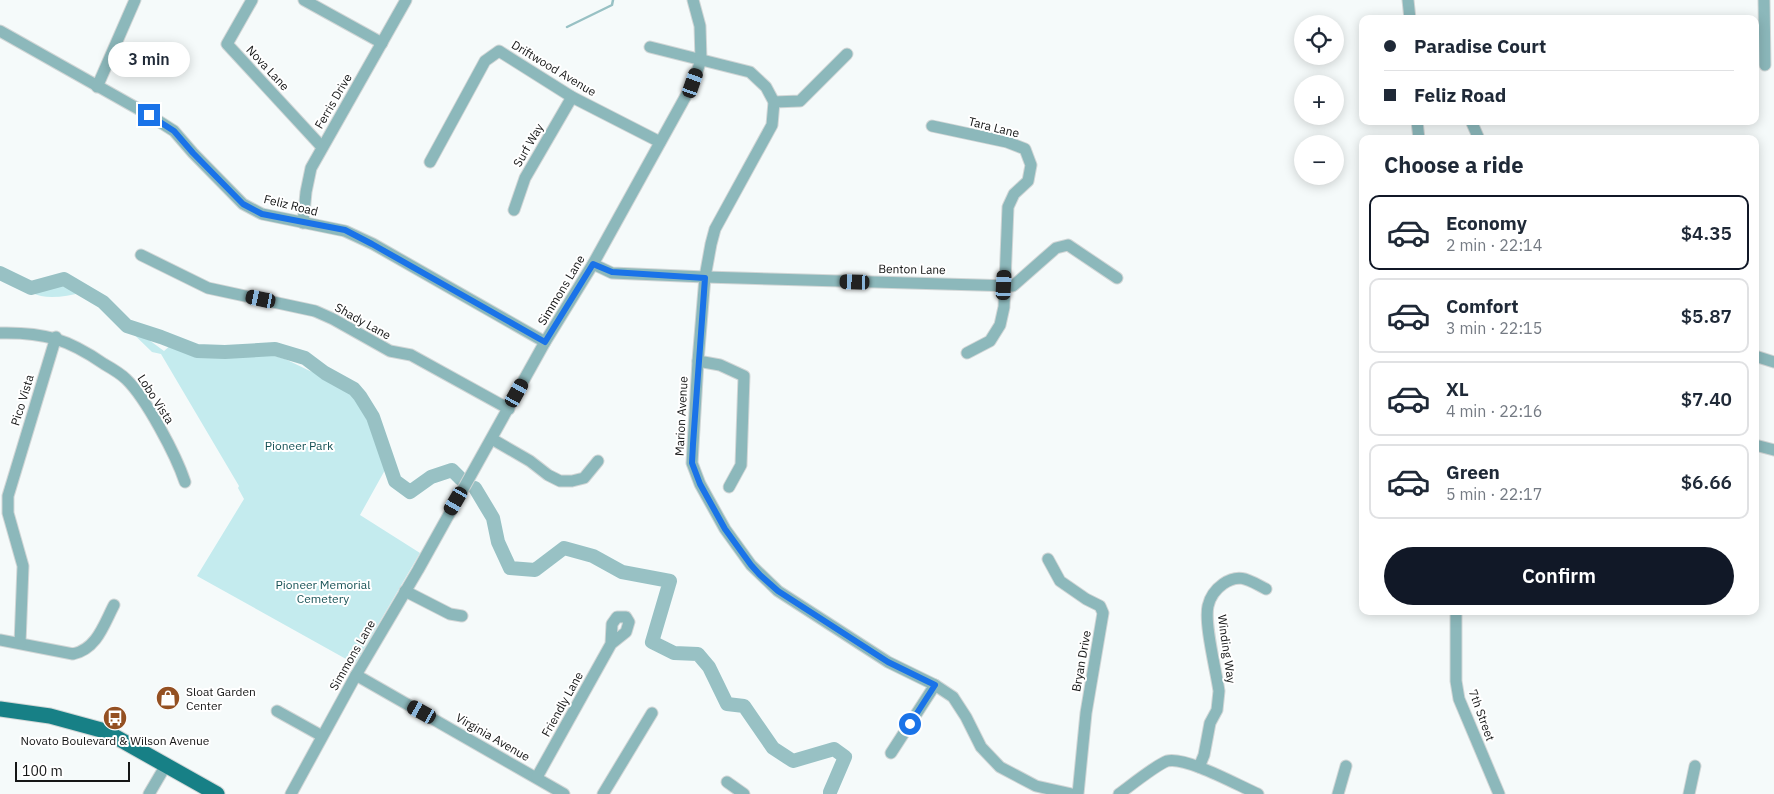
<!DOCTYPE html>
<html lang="en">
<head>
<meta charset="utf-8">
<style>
	body { margin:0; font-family:"IBM Plex Sans",sans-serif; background:#f2f2f3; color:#1f2937; height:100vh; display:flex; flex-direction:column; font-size:19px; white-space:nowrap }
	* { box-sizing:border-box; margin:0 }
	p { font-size:16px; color:#747a83 }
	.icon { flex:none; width:28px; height:28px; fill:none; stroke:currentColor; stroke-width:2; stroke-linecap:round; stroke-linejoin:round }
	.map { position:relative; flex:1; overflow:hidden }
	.drawer { position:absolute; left:1359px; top:135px; width:400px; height:480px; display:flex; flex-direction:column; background:#fff; border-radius:10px; box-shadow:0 2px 12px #0003 }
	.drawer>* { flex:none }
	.top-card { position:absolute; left:1359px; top:15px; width:400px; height:110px; border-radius:10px; box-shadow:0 2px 12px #0003; display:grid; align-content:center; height:110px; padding:0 25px; background:#fff }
	.fabs { position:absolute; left:1294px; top:15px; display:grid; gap:10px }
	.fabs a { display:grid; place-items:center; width:50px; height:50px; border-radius:50%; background:#fff; box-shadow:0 2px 12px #0003; font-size:25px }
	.scale { position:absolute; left:15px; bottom:12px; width:115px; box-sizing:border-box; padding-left:5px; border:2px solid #151616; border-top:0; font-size:14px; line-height:18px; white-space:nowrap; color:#151616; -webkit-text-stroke:4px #fff; paint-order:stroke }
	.end { position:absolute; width:22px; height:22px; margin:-11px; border:6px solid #1a73e8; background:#fff; box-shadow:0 0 0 2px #fff }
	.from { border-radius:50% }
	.bubble { position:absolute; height:35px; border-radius:18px; background:#fff; box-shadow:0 2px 12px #0003; font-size:16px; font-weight:600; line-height:35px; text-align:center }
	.car { position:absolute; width:15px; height:30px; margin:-15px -8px; border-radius:6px; box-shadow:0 0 4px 1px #0007; background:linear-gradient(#222 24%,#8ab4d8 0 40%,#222 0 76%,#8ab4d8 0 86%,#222 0) }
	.top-card b { display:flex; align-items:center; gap:18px; height:48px; font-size:19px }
	.top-card b+b { border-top:1px solid #e0e1e3 }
	.top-card i { width:12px; height:12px; background:#1f2937 }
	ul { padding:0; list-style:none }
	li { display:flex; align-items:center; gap:15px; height:75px; margin:0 10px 8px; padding:0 15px; border:2px solid #e0e1e3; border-radius:10px }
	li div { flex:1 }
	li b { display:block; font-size:19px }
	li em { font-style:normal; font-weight:600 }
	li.selected { border-color:#111827 }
	li>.icon { width:45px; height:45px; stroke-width:1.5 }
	h2 { padding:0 25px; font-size:22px; line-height:60px }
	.action { display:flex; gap:10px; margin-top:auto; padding:10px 25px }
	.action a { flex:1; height:58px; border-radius:30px; background:#111827; color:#fff; font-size:20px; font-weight:600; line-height:58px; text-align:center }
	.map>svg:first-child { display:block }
	.green { fill:#c4ebee }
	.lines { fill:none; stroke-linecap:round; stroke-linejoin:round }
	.stream { stroke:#98c1c4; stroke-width:2.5 }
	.river { stroke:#98c1c4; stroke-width:14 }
	.minor-casing { stroke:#d1d6d6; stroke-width:13 }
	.major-casing { stroke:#d1d6d6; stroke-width:17 }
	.minor { stroke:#8cb8bb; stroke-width:11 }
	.major { stroke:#178086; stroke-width:15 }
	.route { stroke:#1a73e8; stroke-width:6 }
	.labels { text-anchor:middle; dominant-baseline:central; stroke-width:4; stroke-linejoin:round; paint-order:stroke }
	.street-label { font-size:12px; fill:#151616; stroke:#fff }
	.park-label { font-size:12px; fill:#165155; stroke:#fff }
	.poi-label { font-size:12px; fill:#151616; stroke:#fff; text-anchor:start }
</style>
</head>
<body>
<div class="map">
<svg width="1774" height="794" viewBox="0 0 1774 794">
	<rect width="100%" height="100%" fill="#f5fafa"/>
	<path class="green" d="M40,281L82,291L164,351L172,344L181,346L257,351L285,359L310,371L338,377L360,396L370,426L386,440L390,461L360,515L420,553L355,664L197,576L244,499L238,488L239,486L161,354L152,352L117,318L82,293C65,296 46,301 31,292Z"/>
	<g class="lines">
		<polyline class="stream" points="567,27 612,5 613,0"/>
		<g class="river">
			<polyline points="0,273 31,288 64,279 103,302 127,326 161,337 197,351 225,352 275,349 305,358 325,373 354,389 360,396 373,417 395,481 410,492 431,477 452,470 461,479"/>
			<polyline points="475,488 493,518 498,542 510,568 535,570 564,548 593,556 622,572 670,581 652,642 674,653 698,654 709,667 727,704 744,706 773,748 793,761 834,749 845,757 830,792 830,794"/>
		</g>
		<g class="minor-casing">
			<g id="minor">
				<polyline points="252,0 227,44 322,147"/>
				<polyline points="304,0 382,43"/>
				<polyline points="1408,0 1410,19"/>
				<polyline points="1764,0 1765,65"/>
				<polyline points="0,31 149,115 174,131 193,153 243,204 262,214 345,231 373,244 545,342"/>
				<polyline points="650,47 750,72 766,87 774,102 772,125 715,229 711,244 705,277 698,361 692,463 700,484 725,529 751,565 778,591 888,662 935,685 953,697 966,717 981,747 1000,767 1036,786 1072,794"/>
				<polyline points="97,87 135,0"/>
				<polyline points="774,102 800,101 847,54"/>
				<polyline points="1417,121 1419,139"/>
				<polyline points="1472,123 1479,139"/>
				<polyline points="932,126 1007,142 1025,149 1031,165 1028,181 1014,194 1008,207 1004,307 1000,325 990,341 967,353"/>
				<polyline points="430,162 485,61 499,51 572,97 660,142"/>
				<polyline points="514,210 525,178 572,97"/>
				<polyline points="303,223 306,192 311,168 406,0"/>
				<polyline points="141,255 208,288 315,311 333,319 390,351 411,355 509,409"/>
				<polyline points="593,264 612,273 705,277 1013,286 1056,248 1068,245 1117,278"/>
				<path d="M0,333C44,332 68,339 104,364C111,368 120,373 126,379C146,398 176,455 185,482"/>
				<polyline points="1755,356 1774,362"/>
				<polyline points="698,361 720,365 744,376 741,465 729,487"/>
				<polyline points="492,439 530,461 548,475 560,481 572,481 584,478 598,461"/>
				<polyline points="1755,445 1774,450"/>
				<polyline points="1048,559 1060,581 1086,599 1100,606 1103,613 1086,713 1078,794"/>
				<polyline points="405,591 450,614 462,616"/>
				<polyline points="1456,611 1456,681 1459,699 1499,794"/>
				<path d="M0,640L73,654C97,649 104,624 114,605"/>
				<polyline points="20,643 23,566 8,513 8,496 56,337"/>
				<polyline points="356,675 564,794"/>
				<polyline points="277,711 322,736"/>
				<polyline points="891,753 935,685"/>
				<path d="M1199,767L1204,755L1210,723L1217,710L1219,691C1216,670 1204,624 1208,606C1210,597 1216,589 1223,584C1240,572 1250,581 1266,589"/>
				<polyline points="537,777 611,644 626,632 629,622 626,617 617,617 612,624 611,644"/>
				<polyline points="727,782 744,794"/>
				<polyline points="149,794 166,765"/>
				<polyline points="291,794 356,675 418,570 545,342 593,264 693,83 701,60 700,26 693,0"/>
				<polyline points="603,794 652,713"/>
				<path d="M1119,794C1130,786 1156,765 1167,761C1186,756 1239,786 1258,794"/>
				<polyline points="1338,794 1346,766"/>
				<polyline points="1689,794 1695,766"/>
			</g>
		</g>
		<g class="major-casing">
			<polyline id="major" points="0,709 50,716 105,731 217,794"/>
		</g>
		<use href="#minor" class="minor"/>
		<use href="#major" class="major"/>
	</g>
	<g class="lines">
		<polyline class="route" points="149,115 174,131 193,153 243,204 262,214 345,230 372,244 545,342 593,264 612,272 705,278 693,444 692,463 700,484 725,529 751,565 760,575 778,591 888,662 935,685 910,724"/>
	</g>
	<defs>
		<g id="shop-disc" transform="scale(1.25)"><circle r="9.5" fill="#945022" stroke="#fff"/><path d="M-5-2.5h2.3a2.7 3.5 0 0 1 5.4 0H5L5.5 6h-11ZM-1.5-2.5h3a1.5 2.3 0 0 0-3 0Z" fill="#fff"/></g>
		<g id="bus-disc" transform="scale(1.25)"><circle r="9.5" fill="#945022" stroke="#fff"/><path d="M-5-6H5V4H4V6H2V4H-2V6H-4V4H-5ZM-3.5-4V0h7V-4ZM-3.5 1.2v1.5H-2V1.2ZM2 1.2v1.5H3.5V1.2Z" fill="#fff"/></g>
	</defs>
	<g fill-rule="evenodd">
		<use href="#shop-disc" x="168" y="698"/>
		<use href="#bus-disc" x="115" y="718"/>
	</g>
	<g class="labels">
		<g class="street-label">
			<text transform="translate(268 68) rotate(47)">Nova Lane</text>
			<text transform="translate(554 68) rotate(31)">Driftwood Avenue</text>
			<text transform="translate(333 101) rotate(-60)">Ferris Drive</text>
			<text transform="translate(994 127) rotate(14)">Tara Lane</text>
			<text transform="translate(528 145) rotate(-60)">Surf Way</text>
			<text transform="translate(291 205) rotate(14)">Feliz Road</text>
			<text transform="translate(912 269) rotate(1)">Benton Lane</text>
			<text transform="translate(561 290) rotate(-59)">Simmons Lane</text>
			<text transform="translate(363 321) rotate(29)">Shady Lane</text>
			<text transform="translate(156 399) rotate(57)">Lobo Vista</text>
			<text transform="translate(22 400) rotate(-73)">Pico Vista</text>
			<text transform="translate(681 416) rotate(-87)">Marion Avenue</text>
			<text transform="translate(1227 649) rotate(82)">Winding Way</text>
			<text transform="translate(352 655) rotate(-60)">Simmons Lane</text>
			<text transform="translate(1081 661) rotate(-80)">Bryan Drive</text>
			<text transform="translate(562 704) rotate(-61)">Friendly Lane</text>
			<text transform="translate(1482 715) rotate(70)">7th Street</text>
			<text transform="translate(493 737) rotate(30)">Virginia Avenue</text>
		</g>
		<g class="park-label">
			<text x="299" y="445">Pioneer Park</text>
			<text x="323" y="584">Pioneer Memorial<tspan x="323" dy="14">Cemetery</tspan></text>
		</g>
		<g class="poi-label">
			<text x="186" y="691">Sloat Garden<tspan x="186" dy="14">Center</tspan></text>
			<text x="115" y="740" text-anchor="middle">Novato Boulevard &amp; Wilson Avenue</text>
		</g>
	</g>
</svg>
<div class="fabs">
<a><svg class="icon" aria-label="locate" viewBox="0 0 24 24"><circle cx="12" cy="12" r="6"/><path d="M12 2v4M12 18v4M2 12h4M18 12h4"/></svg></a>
<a>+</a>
<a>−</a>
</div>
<div class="scale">100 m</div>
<i class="end from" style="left:910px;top:724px"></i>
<i class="end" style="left:149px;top:115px"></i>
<div class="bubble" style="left:108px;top:42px;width:82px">3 min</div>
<i class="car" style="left:693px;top:83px;rotate:19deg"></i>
<i class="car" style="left:855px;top:282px;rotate:272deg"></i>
<i class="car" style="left:1004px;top:285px;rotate:3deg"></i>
<i class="car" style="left:261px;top:299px;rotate:282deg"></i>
<i class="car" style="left:517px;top:393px;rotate:29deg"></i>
<i class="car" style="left:456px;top:501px;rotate:210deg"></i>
<i class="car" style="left:422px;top:712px;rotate:299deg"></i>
<div class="top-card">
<b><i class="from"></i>Paradise Court</b>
<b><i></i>Feliz Road</b>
</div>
<section class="drawer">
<h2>Choose a ride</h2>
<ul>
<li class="selected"><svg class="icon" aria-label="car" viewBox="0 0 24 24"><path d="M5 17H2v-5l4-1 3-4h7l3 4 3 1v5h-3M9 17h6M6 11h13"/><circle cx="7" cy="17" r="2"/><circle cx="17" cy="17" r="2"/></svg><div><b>Economy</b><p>2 min · 22:14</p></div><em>$4.35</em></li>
<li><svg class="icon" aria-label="car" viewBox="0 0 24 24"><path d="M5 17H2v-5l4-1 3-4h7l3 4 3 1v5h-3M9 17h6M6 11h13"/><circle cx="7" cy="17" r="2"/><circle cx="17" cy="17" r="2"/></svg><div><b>Comfort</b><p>3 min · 22:15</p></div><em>$5.87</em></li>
<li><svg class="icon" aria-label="car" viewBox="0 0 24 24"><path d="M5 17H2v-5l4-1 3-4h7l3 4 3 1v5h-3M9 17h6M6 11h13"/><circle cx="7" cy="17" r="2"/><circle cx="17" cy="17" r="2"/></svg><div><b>XL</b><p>4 min · 22:16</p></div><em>$7.40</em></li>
<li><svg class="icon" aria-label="car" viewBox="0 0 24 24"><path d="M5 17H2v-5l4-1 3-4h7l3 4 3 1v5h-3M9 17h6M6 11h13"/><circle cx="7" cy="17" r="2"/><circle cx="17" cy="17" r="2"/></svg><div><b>Green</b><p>5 min · 22:17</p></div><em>$6.66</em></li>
</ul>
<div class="action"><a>Confirm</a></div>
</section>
</div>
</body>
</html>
